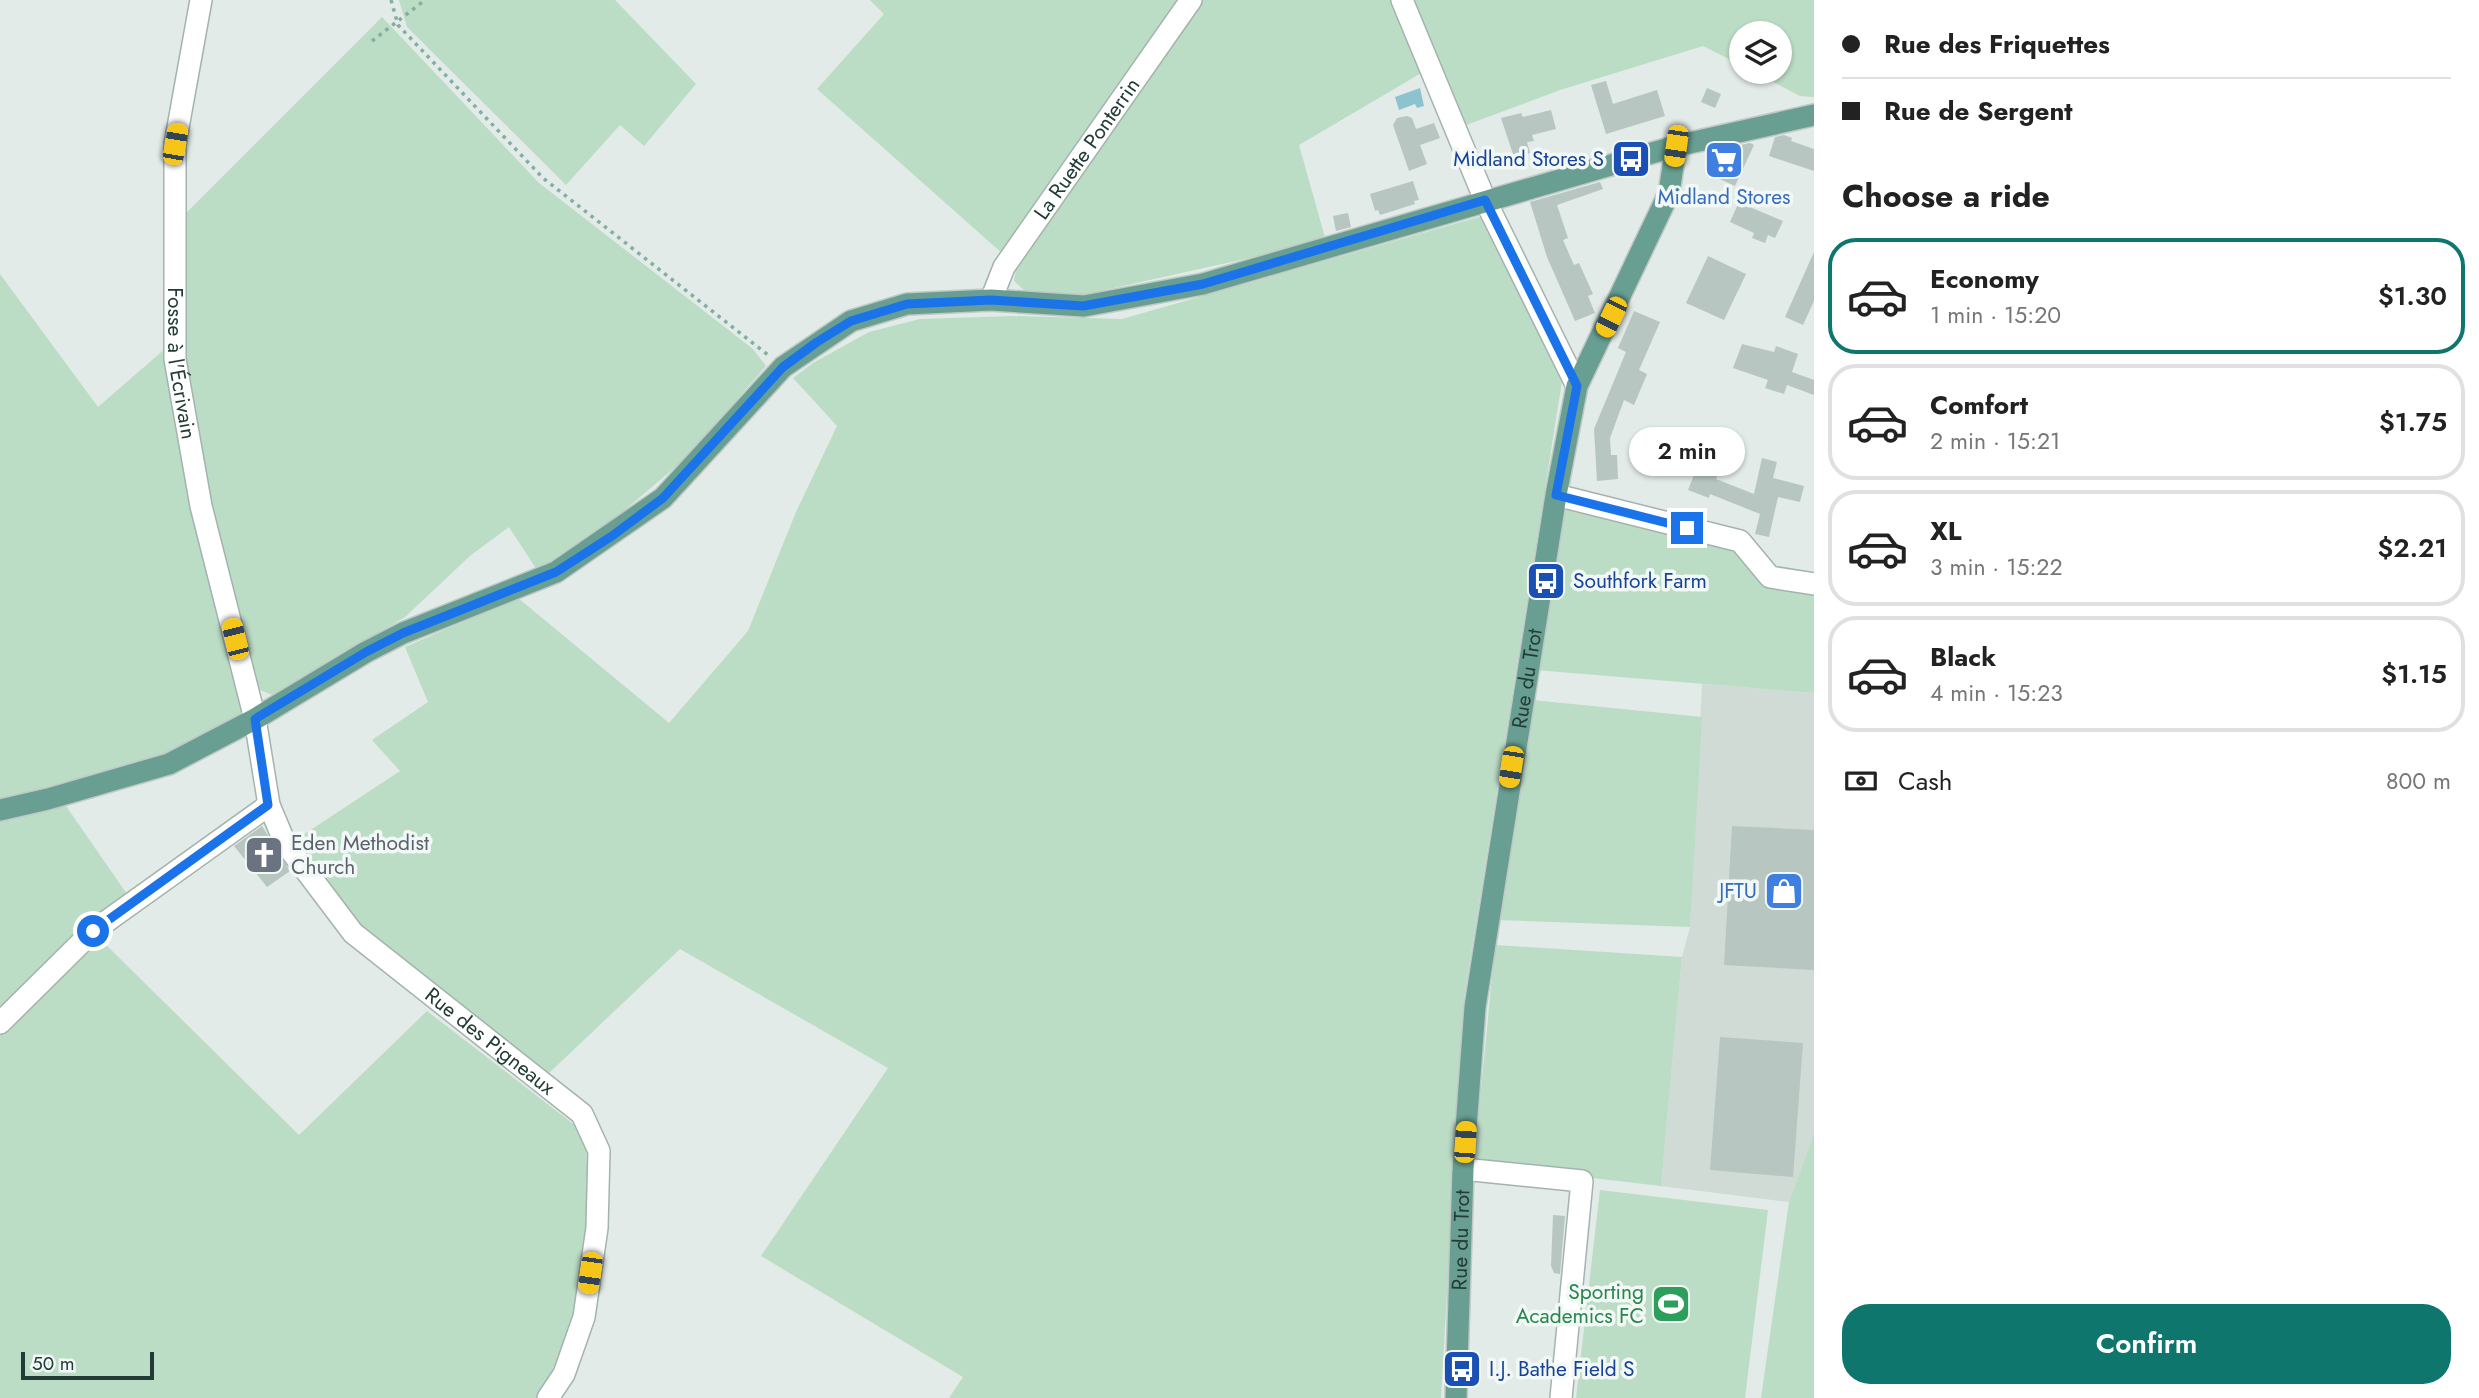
<!DOCTYPE html>
<html lang="en">
<head>
<meta charset="utf-8">
<style>
	body { margin:0; font-family:Jost,sans-serif; background:#f6f6f6; color:#222; height:100vh; display:flex; flex-direction:column; font-size:26px; white-space:nowrap }
	* { box-sizing:border-box; margin:0 }
	p { font-size:23px; color:#767676 }
	.icon { flex:none; width:38px; height:38px; fill:none; stroke:currentColor; stroke-width:2; stroke-linecap:round; stroke-linejoin:round }
	.map { position:relative; flex:1; overflow:hidden }
	.side { display:flex; flex-direction:column; background:#fff; width:665px }
	.side>* { flex:none }
	.banner { display:grid; align-content:center; height:154px; padding:0 28px; background:#fff }
	.fabs { position:absolute; left:1729px; top:21px; display:grid; gap:14px }
	.fabs a { display:grid; place-items:center; width:63px; height:63px; border-radius:50%; background:#fff; box-shadow:0 2px 5px #0004; font-size:35px }
	.scale { position:absolute; left:21px; bottom:18px; width:133px; box-sizing:border-box; padding-left:7px; border:4px solid #223c35; border-top:0; font-size:19px; line-height:24px; white-space:nowrap; color:#223c35; -webkit-text-stroke:5px #f2f8f5; paint-order:stroke }
	.end { position:absolute; width:32px; height:32px; margin:-16px; border:9px solid #1a73e8; background:#fff; box-shadow:0 0 0 4px #fff }
	.from { border-radius:50% }
	.bubble { position:absolute; height:49px; border-radius:24px; background:#fff; box-shadow:0 2px 5px #0004; font-size:23px; font-weight:600; line-height:49px; text-align:center }
	.car { position:absolute; width:21px; height:42px; margin:-21px -10px; border-radius:9px; box-shadow:0 0 5px 2px #0007; background:linear-gradient(#f5c518 24%,#345 0 40%,#f5c518 0 76%,#345 0 86%,#f5c518 0) }
	.banner b { display:flex; align-items:center; gap:24px; height:66px; font-size:26px }
	.banner b+b { border-top:2px solid #e0e0e0 }
	.banner i { width:18px; height:18px; background:#222 }
	ul { padding:0; list-style:none }
	li { display:flex; align-items:center; gap:21px; height:116px; margin:0 14px 10px; padding:0 14px; border:4px solid #e0e0e0; border-radius:28px }
	li div { flex:1 }
	li b { display:block; font-size:26px }
	li em { font-style:normal; font-weight:600 }
	li.active { border-color:#0f766e }
	li>.icon { width:63px; height:63px; stroke-width:1.5 }
	h2 { padding:0 28px; font-size:32px; line-height:84px }
	.pay { display:flex; align-items:center; gap:18px; height:77px; padding:0 28px; font-size:26px }
	.pay p { margin-inline-start:auto }
	.button { display:flex; gap:14px; margin-top:auto; padding:14px 28px }
	.button a { flex:1; height:80px; border-radius:28px; background:#0f766e; color:#fff; font-size:28px; font-weight:600; line-height:80px; text-align:center }
	main { display:flex; flex:1; min-height:0 }
	.map>svg:first-child { display:block }
	.built { fill:#d0dbd6 }
	.green { fill:#bbdcc5 }
	.water { fill:#8cc3cf }
	.building { fill:#b7c6c0 }
	.lines { fill:none; stroke-linecap:round; stroke-linejoin:round }
	.minor-casing { stroke:#a5b3ae; stroke-width:24 }
	.major-casing { stroke:#c1c8c6; stroke-width:24 }
	.path { stroke:#83aea1; stroke-width:3.5; stroke-dasharray:3.5 5; stroke-linecap:butt }
	.minor { stroke:#fff; stroke-width:21 }
	.major { stroke:#689f92; stroke-width:21 }
	.route { stroke:#1a73e8; stroke-width:9 }
	.labels { text-anchor:middle; dominant-baseline:central; stroke-width:7; stroke-linejoin:round; paint-order:stroke }
	.street-label { font-size:21px; fill:#223c35; stroke:#f2f8f5 }
	.transit-label { font-size:21px; fill:#164399; stroke:#f2f8f5; text-anchor:start }
	.shop-label { font-size:21px; fill:#366cbe; stroke:#f2f8f5 }
	.worship-label { font-size:21px; fill:#5b616d; stroke:#f2f8f5; text-anchor:start }
	.leisure-label { font-size:21px; fill:#27864d; stroke:#f2f8f5; text-anchor:end }
</style>
</head>
<body>
<main>
<div class="map">
<svg width="1814" height="1398" viewBox="0 0 1814 1398">
	<rect width="100%" height="100%" fill="#e2ebe7"/>
	<polygon class="built" points="1702,684 1814,693 1814,1133 1789,1202 1661,1186 1682,957 1690,927"/>
	<g class="green">
		<polygon points="399,0 615,0 696,84 644,146 620,125 566,185 407,27"/>
		<polygon points="870,0 1180,0 1003,254 817,89 884,14"/>
		<polygon points="1203,0 1396,0 1423,72 1299,145 1326,241 1082,295 1025,291 1014,281 1017,264"/>
		<polygon points="1413,0 1814,0 1814,97 1800,96 1754,72 1780,72 1780,33 1741,33 1741,65 1703,46 1560,90 1461,127"/>
		<polygon points="382,17 539,183 753,349 766,366 686,458 599,532 537,570 509,527 471,555 405,617 272,695 258,689 214,536 183,360 184,215"/>
		<polygon points="1486,215 1563,375 1464,998 1441,1398 949,1398 963,1377 761,1256 888,1068 680,949 548,1074 364,932 294,841 400,771 372,740 428,702 405,647 518,598 669,723 748,631 796,512 837,426 793,378 813,363 869,332 920,319 1013,316 1122,319"/>
		<polygon points="0,274 98,407 166,348 208,581 248,711 152,760 0,799"/>
		<path d="M1566,507L1735,543C1761,587 1766,583 1814,591V693L1536,670Z"/>
		<polygon points="1532,700 1702,717 1690,927 1497,920"/>
		<polygon points="66,806 129,897 0,1019 0,820"/>
		<path d="M98,937L299,1135L427,1011L585,1133C593,1224 587,1321 536,1398H0V1031Z"/>
		<polygon points="1495,945 1682,957 1661,1186 1474,1164"/>
		<polygon points="1814,1133 1814,1398 1761,1398 1789,1202"/>
		<polygon points="1600,1190 1768,1210 1745,1398 1576,1398"/>
	</g>
	<polygon class="water" points="1420,88 1424,106 1417,108 1415,104 1399,110 1395,97"/>
	<g class="building">
		<polygon points="1606,81 1613,104 1657,90 1665,116 1606,134 1591,85"/>
		<polygon points="1707,88 1721,94 1715,108 1701,102"/>
		<polygon points="1551,110 1556,129 1532,135 1534,141 1527,142 1530,153 1514,157 1501,118 1521,113 1523,117"/>
		<polygon points="1407,116 1412,118 1416,129 1434,123 1440,138 1420,145 1427,164 1409,171 1393,125 1397,118"/>
		<polygon points="1784,135 1792,138 1791,141 1814,149 1814,171 1769,156 1775,137"/>
		<polygon points="1750,143 1754,145 1735,186 1707,173 1717,150"/>
		<polygon points="1413,181 1419,200 1414,201 1415,204 1380,215 1378,210 1375,211 1370,194"/>
		<polygon points="1600,182 1603,189 1557,205 1568,238 1563,240 1574,265 1579,263 1593,294 1588,296 1595,313 1575,321 1547,257 1530,202"/>
		<polygon points="1742,195 1755,201 1752,208 1783,221 1775,238 1768,235 1765,243 1752,238 1754,233 1730,222"/>
		<polygon points="1348,213 1351,227 1336,231 1333,216"/>
		<polygon points="1814,252 1814,301 1803,325 1785,317"/>
		<polygon points="1708,256 1746,274 1724,320 1686,303"/>
		<polygon points="1634,311 1660,322 1639,370 1647,374 1634,405 1624,400 1610,438 1611,455 1617,455 1618,479 1597,481 1594,429 1626,352 1618,348"/>
		<polygon points="1742,344 1774,352 1776,346 1798,354 1792,372 1814,380 1814,395 1787,385 1784,394 1765,388 1768,380 1733,368"/>
		<polygon points="1708,439 1729,447 1716,479 1754,494 1762,458 1777,462 1773,478 1804,486 1800,502 1778,497 1769,537 1755,534 1760,514 1710,494 1709,498 1688,490"/>
		<polygon points="262,826 290,871 267,887 234,846"/>
		<polygon points="1732,826 1814,830 1814,970 1724,965"/>
		<polygon points="1720,1037 1803,1043 1793,1177 1710,1170"/>
		<polygon points="1553,1215 1565,1216 1560,1274 1554,1273 1551,1266"/>
	</g>
	<g class="lines">
		<g class="minor-casing">
			<g id="minor">
				<path id="s1" d="M201,0L175,144V359L201,506L255,719L269,805L285,843L353,933L582,1114L599,1151L597,1228L584,1317L564,1374L548,1398"/>
				<polyline points="1402,0 1485,200 1577,386"/>
				<path id="s2" d="M991,300L1004,267L1191,0"/>
				<polyline points="1556,495 1740,541 1770,577 1814,584"/>
				<polyline points="0,1023 93,931 269,805"/>
				<polyline points="1463,1169 1582,1181 1561,1398"/>
			</g>
		</g>
		<g class="major-casing">
			<g id="major">
				<polyline points="0,810 48,799 169,764 255,719 366,652 403,633 556,572 663,498 783,367 851,321 907,304 991,300 1084,306 1203,284 1676,146 1814,115"/>
				<path id="s3" d="M1456,1398L1463,1169L1475,1007L1556,495L1577,386L1669,193L1676,146"/>
			</g>
		</g>
		<g class="path">
			<polyline points="391,0 398,25 543,178 768,355"/>
			<polyline points="372,41 425,0"/>
		</g>
		<use href="#minor" class="minor"/>
		<use href="#major" class="major"/>
	</g>
	<g class="lines">
		<polyline class="route" points="93,931 268,805 255,719 366,652 403,633 556,572 612,536 663,498 783,367 817,342 851,321 907,304 991,300 1083,306 1203,284 1485,200 1577,386 1556,495 1687,528"/>
	</g>
	<defs>
		<g id="bus-square" transform="scale(2.0125)"><rect x="-9" y="-9" width="18" height="18" rx="4" fill="#1a4fb4" stroke="#f2f8f5"/><path d="M-5-6H5V4H4V6H2V4H-2V6H-4V4H-5ZM-3.5-4V0h7V-4ZM-3.5 1.2v1.5H-2V1.2ZM2 1.2v1.5H3.5V1.2Z" fill="#fff"/></g>
		<g id="supermarket-square" transform="scale(2.0125)"><rect x="-9" y="-9" width="18" height="18" rx="4" fill="#3f7fe0" stroke="#f2f8f5"/><path d="M-6-5.5h2.5l.6 2H6L4.5 2H-2.5L-4.4-4H-6ZM-1.5 3.2a1.3 1.3 0 1 0 .1 0ZM3 3.2a1.3 1.3 0 1 0 .1 0Z" fill="#fff"/></g>
		<g id="church-square" transform="scale(2.0125)"><rect x="-9" y="-9" width="18" height="18" rx="4" fill="#6b7280" stroke="#f2f8f5"/><path d="M-1.2-6h2.4v3.5h3.3v2.4h-3.3V6h-2.4V-.1h-3.3v-2.4h3.3Z" fill="#fff"/></g>
		<g id="shop-square" transform="scale(2.0125)"><rect x="-9" y="-9" width="18" height="18" rx="4" fill="#3f7fe0" stroke="#f2f8f5"/><path d="M-5-2.5h2.3a2.7 3.5 0 0 1 5.4 0H5L5.5 6h-11ZM-1.5-2.5h3a1.5 2.3 0 0 0-3 0Z" fill="#fff"/></g>
		<g id="stadium-square" transform="scale(2.0125)"><rect x="-9" y="-9" width="18" height="18" rx="4" fill="#2e9e5b" stroke="#f2f8f5"/><path d="M0-5a6.5 5 0 1 0 0 10a6.5 5 0 1 0 0-10ZM-3.5-1.8h7v3.6h-7Z" fill="#fff"/></g>
	</defs>
	<g fill-rule="evenodd">
		<use href="#bus-square" x="1631" y="159"/>
		<use href="#supermarket-square" x="1724" y="160"/>
		<use href="#bus-square" x="1546" y="581"/>
		<use href="#church-square" x="264" y="855"/>
		<use href="#shop-square" x="1784" y="891"/>
		<use href="#stadium-square" x="1671" y="1304"/>
		<use href="#bus-square" x="1462" y="1369"/>
	</g>
	<g class="labels">
		<g class="street-label">
			<text stroke="none"><textPath href="#s2" startOffset="180">La Ruette Ponterrin</textPath></text>
			<text stroke="none"><textPath href="#s1" startOffset="366">Fosse à l'Écrivain</textPath></text>
			<text stroke="none"><textPath href="#s3" startOffset="724">Rue du Trot</textPath></text>
			<text stroke="none"><textPath href="#s1" startOffset="1146">Rue des Pigneaux</textPath></text>
			<text stroke="none"><textPath href="#s3" startOffset="158">Rue du Trot</textPath></text>
		</g>
		<g class="transit-label">
			<text x="1604" y="159" text-anchor="end">Midland Stores S</text>
			<text x="1573" y="581">Southfork Farm</text>
			<text x="1489" y="1369">I.J. Bathe Field S</text>
		</g>
		<g class="shop-label">
			<text x="1724" y="197">Midland Stores</text>
			<text x="1757" y="891" text-anchor="end">JFTU</text>
		</g>
		<g class="worship-label">
			<text x="291" y="843">Eden Methodist<tspan x="291" dy="24">Church</tspan></text>
		</g>
		<g class="leisure-label">
			<text x="1644" y="1292">Sporting<tspan x="1644" dy="24">Academics FC</tspan></text>
		</g>
	</g>
</svg>
<div class="fabs">
<a><svg class="icon" aria-label="layers" viewBox="0 0 24 24"><path d="M12 4l9 5-9 5-9-5zM3 14l9 5 9-5"/></svg></a>
</div>
<div class="scale">50 m</div>
<i class="end from" style="left:93px;top:931px"></i>
<i class="end" style="left:1687px;top:528px"></i>
<div class="bubble" style="left:1629px;top:427px;width:116px">2 min</div>
<i class="car" style="left:175px;top:144px;rotate:10deg"></i>
<i class="car" style="left:1676px;top:146px;rotate:188deg"></i>
<i class="car" style="left:1611px;top:317px;rotate:206deg"></i>
<i class="car" style="left:235px;top:639px;rotate:346deg"></i>
<i class="car" style="left:1511px;top:767px;rotate:189deg"></i>
<i class="car" style="left:1465px;top:1142px;rotate:4deg"></i>
<i class="car" style="left:590px;top:1273px;rotate:188deg"></i>
</div>
<section class="side">
<div class="banner">
<b><i class="from"></i>Rue des Friquettes</b>
<b><i></i>Rue de Sergent</b>
</div>
<h2>Choose a ride</h2>
<ul>
<li class="active"><svg class="icon" aria-label="car" viewBox="0 0 24 24"><path d="M5 17H2v-5l4-1 3-4h7l3 4 3 1v5h-3M9 17h6M6 11h13"/><circle cx="7" cy="17" r="2"/><circle cx="17" cy="17" r="2"/></svg><div><b>Economy</b><p>1 min · 15:20</p></div><em>$1.30</em></li>
<li><svg class="icon" aria-label="car" viewBox="0 0 24 24"><path d="M5 17H2v-5l4-1 3-4h7l3 4 3 1v5h-3M9 17h6M6 11h13"/><circle cx="7" cy="17" r="2"/><circle cx="17" cy="17" r="2"/></svg><div><b>Comfort</b><p>2 min · 15:21</p></div><em>$1.75</em></li>
<li><svg class="icon" aria-label="car" viewBox="0 0 24 24"><path d="M5 17H2v-5l4-1 3-4h7l3 4 3 1v5h-3M9 17h6M6 11h13"/><circle cx="7" cy="17" r="2"/><circle cx="17" cy="17" r="2"/></svg><div><b>XL</b><p>3 min · 15:22</p></div><em>$2.21</em></li>
<li><svg class="icon" aria-label="car" viewBox="0 0 24 24"><path d="M5 17H2v-5l4-1 3-4h7l3 4 3 1v5h-3M9 17h6M6 11h13"/><circle cx="7" cy="17" r="2"/><circle cx="17" cy="17" r="2"/></svg><div><b>Black</b><p>4 min · 15:23</p></div><em>$1.15</em></li>
</ul>
<div class="pay"><svg class="icon" aria-label="cash" viewBox="0 0 24 24"><path d="M3 7h18v10H3z"/><circle cx="12" cy="12" r="2"/></svg>Cash<p>800 m</p></div>
<div class="button"><a>Confirm</a></div>
</section>
</main>
</body>
</html>
